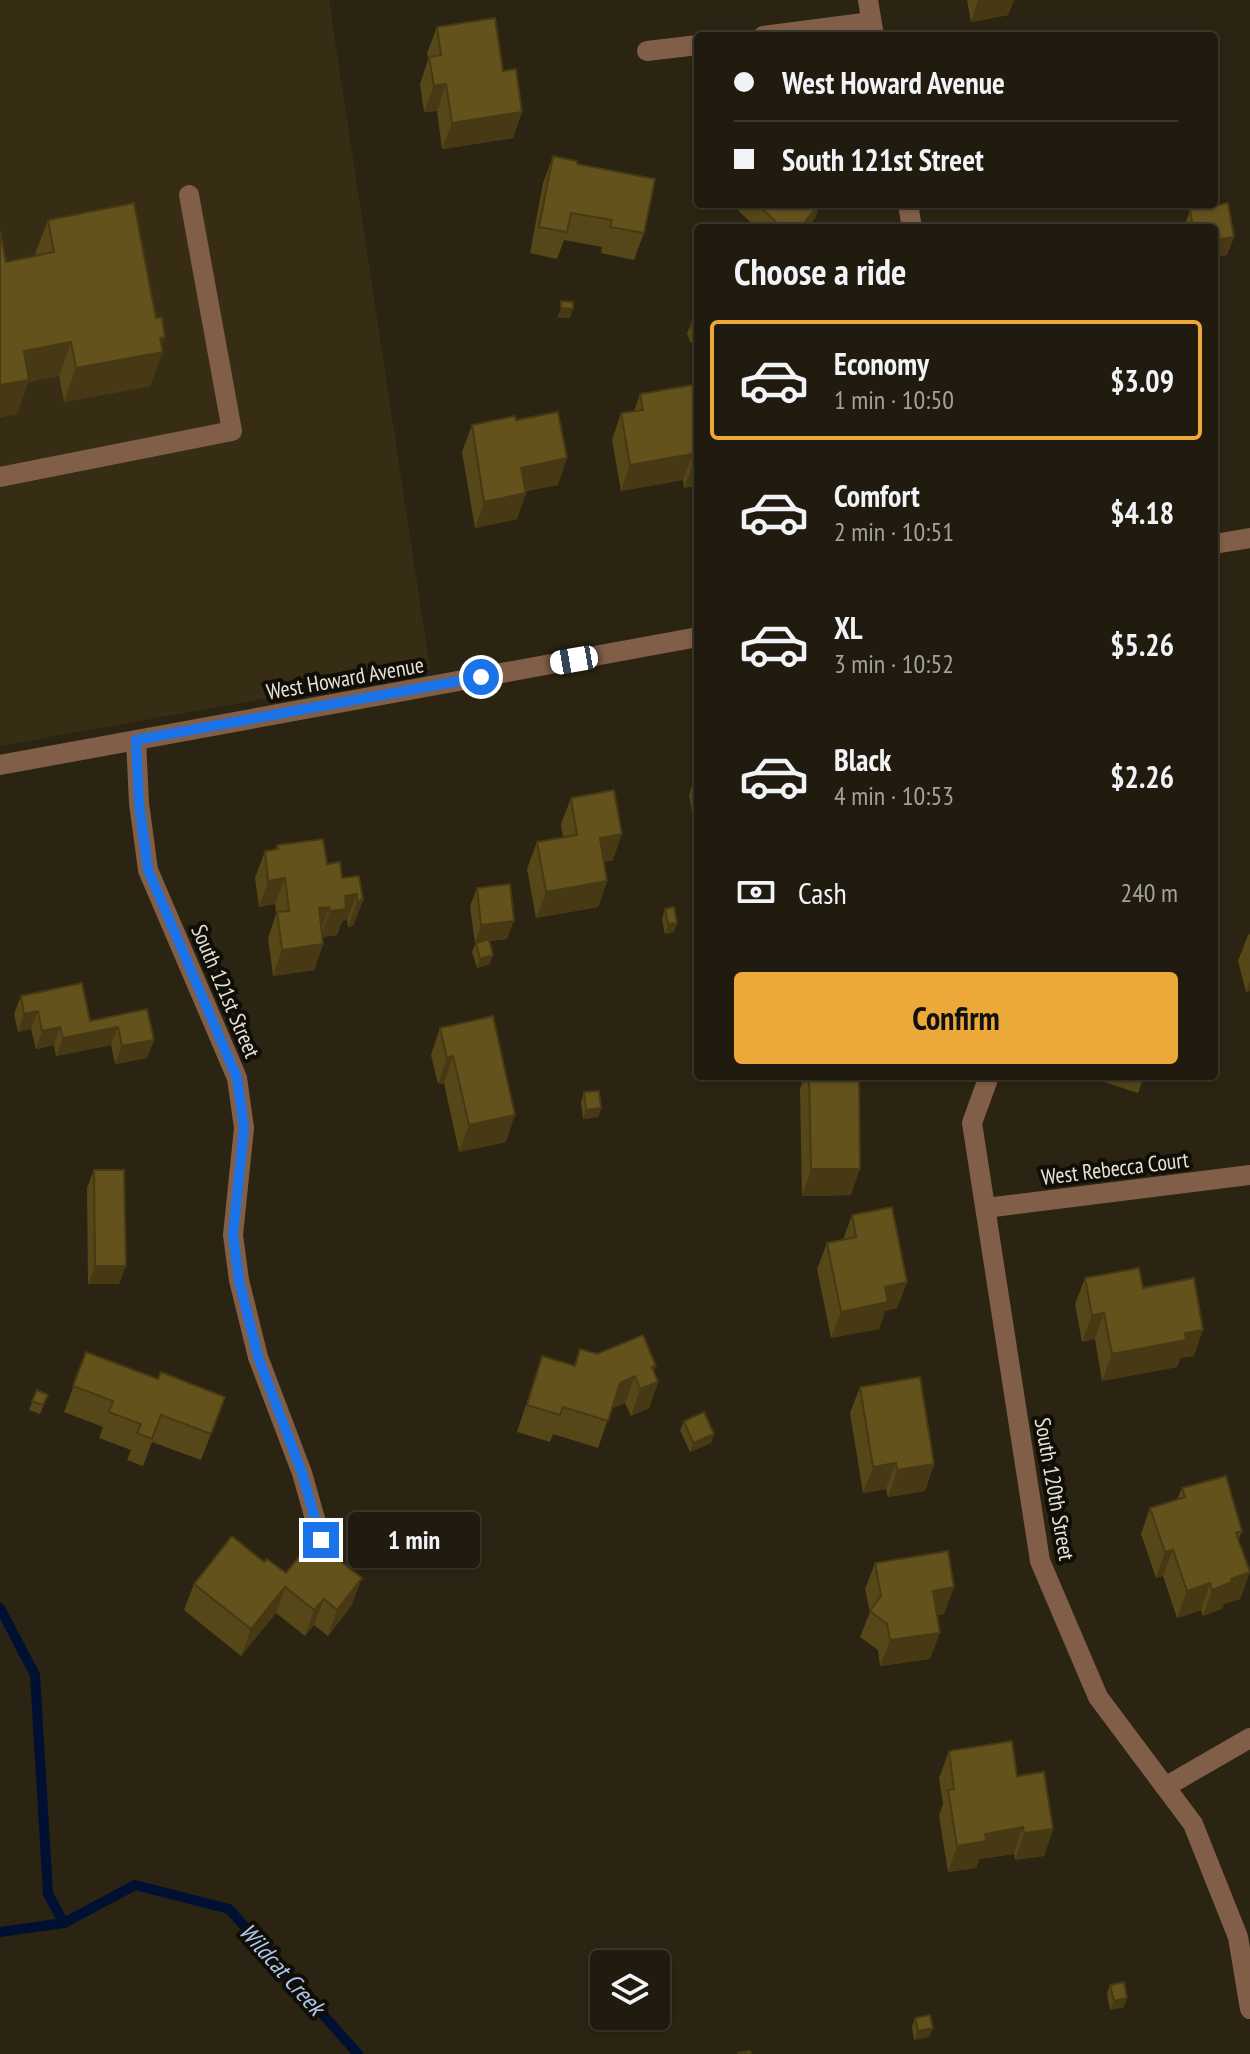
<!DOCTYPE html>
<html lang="en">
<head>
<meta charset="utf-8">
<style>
	body { margin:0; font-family:"PT Sans Narrow",sans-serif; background:#282417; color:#f1f3f6; height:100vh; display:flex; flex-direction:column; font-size:30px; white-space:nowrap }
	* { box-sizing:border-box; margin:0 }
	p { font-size:26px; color:#a2a19e }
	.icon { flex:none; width:44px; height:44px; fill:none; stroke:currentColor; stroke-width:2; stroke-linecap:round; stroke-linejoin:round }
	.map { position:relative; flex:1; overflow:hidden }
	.panel { position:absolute; left:694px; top:224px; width:524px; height:856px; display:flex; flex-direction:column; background:#201b0e; border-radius:8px; box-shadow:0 2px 6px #0004,0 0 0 2px #3d392e }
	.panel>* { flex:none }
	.guide { position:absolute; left:694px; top:32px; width:524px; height:176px; border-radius:8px; box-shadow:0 2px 6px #0004,0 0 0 2px #3d392e; display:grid; align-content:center; height:176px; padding:0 40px; background:#201b0e }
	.tools { position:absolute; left:590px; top:1950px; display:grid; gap:16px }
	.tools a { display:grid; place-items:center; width:80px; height:80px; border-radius:8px; background:#201b0e; box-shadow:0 2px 6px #0004,0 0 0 2px #3d392e; font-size:40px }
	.end { position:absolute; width:36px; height:36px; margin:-18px; border:10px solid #1a73e8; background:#fff; box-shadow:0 0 0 4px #fff }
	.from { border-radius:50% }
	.bubble { position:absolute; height:56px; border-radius:8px; background:#201b0e; box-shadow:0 2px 6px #0004,0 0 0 2px #3d392e; font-size:26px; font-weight:700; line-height:56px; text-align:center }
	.car { position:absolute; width:24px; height:48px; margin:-24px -12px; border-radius:10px; box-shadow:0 0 6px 2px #0007; background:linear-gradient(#fff 24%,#345 0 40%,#fff 0 76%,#345 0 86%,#fff 0) }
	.guide b { display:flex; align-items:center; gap:28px; height:76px; font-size:30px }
	.guide b+b { border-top:2px solid #3d392e }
	.guide i { width:20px; height:20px; background:#f1f3f6 }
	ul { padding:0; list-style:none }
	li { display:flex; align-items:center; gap:24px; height:120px; margin:0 16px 12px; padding:0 24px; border:4px solid transparent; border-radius:8px }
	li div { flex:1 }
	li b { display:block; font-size:30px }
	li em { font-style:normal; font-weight:700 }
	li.current { border-color:#eca93a }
	li>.icon { width:72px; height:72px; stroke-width:1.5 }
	h2 { padding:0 40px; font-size:36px; line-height:96px }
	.pay { display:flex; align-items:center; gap:20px; height:88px; padding:0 40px; font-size:30px }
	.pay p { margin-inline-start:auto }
	.primary-button { display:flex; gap:16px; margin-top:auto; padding:16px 40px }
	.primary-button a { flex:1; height:92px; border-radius:8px; background:#eca93a; color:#111; font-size:32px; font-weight:700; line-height:92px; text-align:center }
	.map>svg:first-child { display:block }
	.built { fill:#372d14 }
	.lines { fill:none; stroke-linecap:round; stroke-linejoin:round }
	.stream { stroke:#001033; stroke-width:10 }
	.service { stroke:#805e48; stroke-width:20 }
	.minor { stroke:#805e48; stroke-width:20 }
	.tertiary { stroke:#805e48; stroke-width:20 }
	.wall { fill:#564718 }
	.shaded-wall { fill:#463914 }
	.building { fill:#64521c; stroke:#463914; stroke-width:2 }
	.route { stroke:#1a73e8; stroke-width:10 }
	.labels { text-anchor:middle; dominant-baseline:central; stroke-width:8; stroke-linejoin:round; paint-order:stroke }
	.street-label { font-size:22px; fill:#e6e2d7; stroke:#100e06 }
	.water-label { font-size:24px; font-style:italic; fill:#aecaf0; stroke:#100e06 }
</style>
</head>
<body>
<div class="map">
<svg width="1250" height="2054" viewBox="0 0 1250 2054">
	<rect width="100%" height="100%" fill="#2b2412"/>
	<polygon class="built" points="0,0 329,0 430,669 0,746"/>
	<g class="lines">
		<g class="stream">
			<polyline points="0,1608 35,1675 48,1894 64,1923"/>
			<polyline points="0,1932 64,1923 135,1885 229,1909 358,2054"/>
		</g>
		<g class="service">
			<polyline points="0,477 232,431 189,195"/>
			<polyline points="136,740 139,803 148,870 237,1078 244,1128 233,1235 239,1280 258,1357 302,1473 321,1540"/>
		</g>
		<g class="minor">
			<polyline points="868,0 874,36"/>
			<polyline points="763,36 871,22"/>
			<polyline points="647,51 698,45"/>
			<polyline points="908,204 912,228"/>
			<polyline points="989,1076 972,1123 1040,1561 1098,1697 1193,1824 1238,1937 1250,2009"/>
			<polyline points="986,1208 1250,1175"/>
			<polyline points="1165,1787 1250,1738"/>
		</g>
		<g class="tertiary">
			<polyline points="1214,544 1250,538"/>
			<polyline points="0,765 698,637"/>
		</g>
	</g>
	<g class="wall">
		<polygon points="967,0 1014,0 1008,15 971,22"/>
		<polygon points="437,27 503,71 522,112 513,138 442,149 437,111 424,112 420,84 428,60 427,53"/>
		<polygon points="553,156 577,164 644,233 634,260 601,253 602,247 564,240 557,259 530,253 543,183"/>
		<polygon points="1228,203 1234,237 1227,255 1214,257 1214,228 1184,228 1190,210"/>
		<polygon points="731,204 820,204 815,218 807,228 757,228"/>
		<polygon points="48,220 162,346 150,386 64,402 59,376 28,382 17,414 0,417 0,231 6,262 36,256 35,254"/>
		<polygon points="698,314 698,345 690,342 687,333 691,324"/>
		<polygon points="698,384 698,485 684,488 683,480 621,491 612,440 621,413 634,411 640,394"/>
		<polygon points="516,420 558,485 526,491 517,519 475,528 462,452 472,425"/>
		<polygon points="698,769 698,847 689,795"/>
		<polygon points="571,798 613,860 604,862 607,881 598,907 536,918 527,869 537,842 563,838 561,824"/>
		<polygon points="277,845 327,864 363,900 353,926 348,927 347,920 342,921 337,935 322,937 323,944 314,970 273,976 268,938 276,914 275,904 259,907 255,878 265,851 275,850"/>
		<polygon points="477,888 507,939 489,941 490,964 477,968 472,952 476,943 478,943 475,943 470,906"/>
		<polygon points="665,909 677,923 674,932 665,934 662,919"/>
		<polygon points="1250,934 1250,991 1246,992 1238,961 1248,935"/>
		<polygon points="21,996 90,1021 147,1009 154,1040 147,1058 115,1064 111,1045 56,1056 54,1045 36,1049 31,1029 18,1032 14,1014"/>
		<polygon points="440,1028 506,1142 459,1152 444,1083 438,1084 431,1055"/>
		<polygon points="804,1076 859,1076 851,1195 802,1196 800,1089"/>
		<polygon points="1099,1076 1144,1076 1138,1093 1098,1080"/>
		<polygon points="584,1092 601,1108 598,1117 583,1119 581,1102"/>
		<polygon points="94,1170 119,1284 88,1284 87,1188"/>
		<polygon points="852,1215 907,1282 897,1308 885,1311 879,1329 831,1338 817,1269 827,1243 843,1240"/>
		<polygon points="1085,1278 1143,1288 1194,1356 1180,1358 1177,1367 1102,1381 1095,1339 1082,1342 1075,1304"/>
		<polygon points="580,1349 654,1372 658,1382 649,1408 631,1416 625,1403 612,1408 598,1448 553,1434 550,1442 517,1432 542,1356 574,1366"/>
		<polygon points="86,1352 158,1379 225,1397 201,1460 152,1442 143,1466 127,1460 131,1450 99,1438 103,1427 64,1412"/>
		<polygon points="860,1387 934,1464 925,1491 888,1497 886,1489 863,1493 850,1413"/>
		<polygon points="37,1390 44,1404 40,1414 29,1410"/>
		<polygon points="684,1421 714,1434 711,1443 690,1452 680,1430"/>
		<polygon points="1182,1488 1242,1531 1238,1541 1250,1572 1240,1599 1224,1604 1222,1609 1203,1616 1201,1610 1177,1618 1163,1576 1156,1578 1141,1534 1150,1508 1177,1500"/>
		<polygon points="264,1562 286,1573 352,1605 328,1636 314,1625 305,1636 276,1613 241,1656 184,1610 194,1584"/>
		<polygon points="875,1563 944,1614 937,1615 930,1659 880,1666 878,1650 860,1637 870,1612 865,1589"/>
		<polygon points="949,1751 1017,1776 1053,1829 1044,1856 1015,1860 1014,1854 979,1859 976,1868 948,1872 939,1816 943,1804 939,1778"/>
		<polygon points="1110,1985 1124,2007 1110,2010 1107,1994"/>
		<polygon points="915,2018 929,2037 914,2040 912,2027"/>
	</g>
	<g class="shaded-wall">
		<polygon points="978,0 1014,0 1008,15 971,22"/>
		<polygon points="446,84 437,111 424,112 434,86"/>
		<polygon points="522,112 513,138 442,149 452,123"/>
		<polygon points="819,204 820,204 815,218 807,228 800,228"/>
		<polygon points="1234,237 1227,255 1214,257 1214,240"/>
		<polygon points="561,308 573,309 570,318 557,318"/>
		<polygon points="165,337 159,353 163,352 150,386 64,402 76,368"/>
		<polygon points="71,342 59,376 28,382 17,414 0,417 0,385 24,351"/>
		<polygon points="693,454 683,480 621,491 630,465"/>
		<polygon points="567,458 558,485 511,494 521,468"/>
		<polygon points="694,461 698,461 698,485 684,488"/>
		<polygon points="526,493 517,519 475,528 484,502"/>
		<polygon points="622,834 613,860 590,864 600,838"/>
		<polygon points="285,878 275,904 259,907 268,881"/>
		<polygon points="607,881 598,907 536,918 546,892"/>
		<polygon points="357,894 347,920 342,921 337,935 320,937 330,911 345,896"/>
		<polygon points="363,900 353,926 348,927 357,901"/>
		<polygon points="329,907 320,933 319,908"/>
		<polygon points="514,921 507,939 475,943 481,925"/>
		<polygon points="677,923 674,932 665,934 668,924"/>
		<polygon points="323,944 314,970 273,976 282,950"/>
		<polygon points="493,955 490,964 477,968 480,959"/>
		<polygon points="1250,980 1250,991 1246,992"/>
		<polygon points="38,1011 31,1029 18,1032 24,1014"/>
		<polygon points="60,1027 54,1045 36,1049 42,1031"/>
		<polygon points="118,1027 111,1045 56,1056 63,1038"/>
		<polygon points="154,1040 147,1058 115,1064 122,1046"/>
		<polygon points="453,1056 444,1083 438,1084 447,1058"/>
		<polygon points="601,1108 598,1117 583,1119 586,1110"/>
		<polygon points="515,1115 506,1142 459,1152 469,1125"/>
		<polygon points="811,1169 860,1169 851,1195 802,1196"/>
		<polygon points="95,1266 126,1266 119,1284 88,1284"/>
		<polygon points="907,1282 897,1308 885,1311 879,1329 831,1338 841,1312 885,1287"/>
		<polygon points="1104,1313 1095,1339 1082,1342 1092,1315"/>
		<polygon points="1203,1330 1194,1356 1180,1358 1177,1367 1102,1381 1112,1354 1185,1333"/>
		<polygon points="656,1366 649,1386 658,1382 649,1408 631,1416 640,1389 652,1367"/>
		<polygon points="635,1376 625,1403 610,1409 620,1383"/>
		<polygon points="714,1434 711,1443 690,1452 693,1443"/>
		<polygon points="896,1463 886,1489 863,1493 873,1467"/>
		<polygon points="934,1464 925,1491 888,1497 897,1470"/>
		<polygon points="1173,1550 1163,1576 1156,1578 1165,1552"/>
		<polygon points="1250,1572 1240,1599 1224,1604 1222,1609 1203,1616 1212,1590 1231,1579"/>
		<polygon points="362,1578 352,1605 328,1636 337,1610"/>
		<polygon points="1210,1583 1201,1610 1177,1618 1187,1591"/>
		<polygon points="285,1587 276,1613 241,1656 251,1629"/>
		<polygon points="954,1587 944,1614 924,1617 933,1591"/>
		<polygon points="324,1599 314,1625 305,1636 314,1610"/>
		<polygon points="940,1633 930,1659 880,1666 890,1640"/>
		<polygon points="1023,1827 1014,1854 979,1859 976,1868 948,1872 957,1846 985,1834"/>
		<polygon points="1053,1829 1044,1856 1015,1860 1024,1833"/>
		<polygon points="1127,1998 1124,2007 1110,2010 1114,2001"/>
		<polygon points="933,2028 929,2037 914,2040 918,2031"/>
	</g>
	<g class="building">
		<polygon points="495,18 503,71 516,69 522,112 452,123 446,84 434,86 429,57 441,55 437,27"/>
		<polygon points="553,156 577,161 577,164 655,179 644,233 610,227 612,220 571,213 567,232 539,227"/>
		<polygon points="134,203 156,318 162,317 165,337 160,338 163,352 76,368 71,342 24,351 29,380 0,385 0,231 6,262 54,252 48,220"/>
		<polygon points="1228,203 1234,237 1214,240 1214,228 1193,228 1190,210"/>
		<polygon points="757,204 819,204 800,228 771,228 776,222"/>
		<polygon points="561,301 573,302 573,309 561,308"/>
		<polygon points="696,314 698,314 698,335 694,333 691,324"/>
		<polygon points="698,384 698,461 694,461 693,454 630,465 621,413 643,410 640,394"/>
		<polygon points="558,412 567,458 521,468 526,493 484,502 472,425 515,416 516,420"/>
		<polygon points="614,790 622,834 600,838 607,881 546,892 537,842 577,835 571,798"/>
		<polygon points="323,839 327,864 340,862 342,878 359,876 363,900 357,901 357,894 345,896 346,909 330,911 329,907 319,908 323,944 282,950 277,912 289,911 285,878 268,881 265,851 278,849 277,845"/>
		<polygon points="510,884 514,921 481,925 477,888"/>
		<polygon points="674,907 677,923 668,924 665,909"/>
		<polygon points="489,939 493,955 480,959 476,943"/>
		<polygon points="82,983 90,1021 147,1009 154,1040 122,1046 118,1027 63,1038 60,1027 42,1031 38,1011 24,1014 21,996"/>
		<polygon points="493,1016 515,1115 469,1125 453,1056 447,1058 440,1028"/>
		<polygon points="809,1076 859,1076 860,1169 811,1169"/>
		<polygon points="599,1091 601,1108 586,1110 584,1092"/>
		<polygon points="94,1170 124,1170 126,1266 95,1266"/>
		<polygon points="892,1207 907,1282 885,1287 888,1302 841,1312 827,1243 856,1237 852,1215"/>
		<polygon points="1139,1268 1143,1288 1194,1278 1203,1330 1185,1333 1186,1340 1112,1354 1104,1313 1092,1315 1085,1278"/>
		<polygon points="643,1335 656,1366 652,1367 658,1382 640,1389 635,1376 620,1383 608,1421 563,1407 560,1415 527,1405 542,1356 575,1366 580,1349 597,1354"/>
		<polygon points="86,1352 158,1379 161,1372 225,1397 211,1434 161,1415 152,1439 137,1433 141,1424 109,1412 113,1401 73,1386"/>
		<polygon points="920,1377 934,1464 897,1470 896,1463 873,1467 860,1387"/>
		<polygon points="37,1390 48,1395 43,1405 32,1401"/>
		<polygon points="704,1412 714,1434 693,1443 684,1421"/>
		<polygon points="1226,1476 1242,1531 1236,1533 1250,1572 1231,1579 1232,1582 1212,1590 1210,1583 1187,1591 1173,1550 1165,1552 1150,1508 1185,1497 1182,1488"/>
		<polygon points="232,1536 264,1562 267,1559 286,1573 313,1540 362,1578 337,1610 324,1599 314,1610 285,1587 251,1629 194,1584"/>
		<polygon points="948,1551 954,1587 933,1591 940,1633 890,1640 887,1624 870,1611 881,1596 875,1563"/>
		<polygon points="1012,1741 1017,1776 1044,1772 1053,1829 1024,1833 1023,1827 985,1834 986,1841 957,1846 948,1790 954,1789 949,1751"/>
		<polygon points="1124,1982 1127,1998 1114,2001 1110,1985"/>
		<polygon points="930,2015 933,2028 918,2031 915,2018"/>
		<polygon points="750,2051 751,2054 737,2053"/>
	</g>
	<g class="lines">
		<polyline class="route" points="321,1540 302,1473 258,1357 239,1280 233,1235 244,1128 237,1078 148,870 139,803 136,740 481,677"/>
	</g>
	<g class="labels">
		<g class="street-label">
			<text transform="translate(345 678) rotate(-10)">West Howard Avenue</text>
			<text transform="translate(226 991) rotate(67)">South 121st Street</text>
			<text transform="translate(1115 1168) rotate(-7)">West Rebecca Court</text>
			<text transform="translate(1055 1489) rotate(80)">South 120th Street</text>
		</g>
		<g class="water-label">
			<text transform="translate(282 1969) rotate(48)">Wildcat Creek</text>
		</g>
	</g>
</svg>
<div class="tools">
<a><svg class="icon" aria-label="layers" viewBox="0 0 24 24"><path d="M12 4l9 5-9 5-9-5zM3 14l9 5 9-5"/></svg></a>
</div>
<i class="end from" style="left:481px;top:677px"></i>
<i class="end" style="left:321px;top:1540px"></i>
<div class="bubble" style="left:348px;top:1512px;width:132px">1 min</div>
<i class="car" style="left:574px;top:660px;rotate:260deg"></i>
<div class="guide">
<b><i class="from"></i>West Howard Avenue</b>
<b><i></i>South 121st Street</b>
</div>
<section class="panel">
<h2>Choose a ride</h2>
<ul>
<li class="current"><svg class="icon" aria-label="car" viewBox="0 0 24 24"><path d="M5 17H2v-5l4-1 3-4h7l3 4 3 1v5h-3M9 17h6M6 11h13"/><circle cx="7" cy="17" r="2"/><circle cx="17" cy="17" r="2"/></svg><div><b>Economy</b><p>1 min · 10:50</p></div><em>$3.09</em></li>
<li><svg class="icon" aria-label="car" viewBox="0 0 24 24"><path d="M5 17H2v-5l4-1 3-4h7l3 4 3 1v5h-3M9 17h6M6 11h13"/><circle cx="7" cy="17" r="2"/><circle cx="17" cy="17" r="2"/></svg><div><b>Comfort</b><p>2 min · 10:51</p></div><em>$4.18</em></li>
<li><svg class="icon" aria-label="car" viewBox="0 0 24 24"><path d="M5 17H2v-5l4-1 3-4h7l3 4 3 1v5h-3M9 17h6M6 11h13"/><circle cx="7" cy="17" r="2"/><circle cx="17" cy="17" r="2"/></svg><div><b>XL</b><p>3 min · 10:52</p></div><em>$5.26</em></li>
<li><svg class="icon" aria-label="car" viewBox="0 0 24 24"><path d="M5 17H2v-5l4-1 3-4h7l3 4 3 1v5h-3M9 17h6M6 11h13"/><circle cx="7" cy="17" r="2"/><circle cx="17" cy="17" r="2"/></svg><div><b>Black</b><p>4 min · 10:53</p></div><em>$2.26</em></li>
</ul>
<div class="pay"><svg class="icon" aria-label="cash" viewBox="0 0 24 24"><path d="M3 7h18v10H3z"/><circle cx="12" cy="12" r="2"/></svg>Cash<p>240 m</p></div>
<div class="primary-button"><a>Confirm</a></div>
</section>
</div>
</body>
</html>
